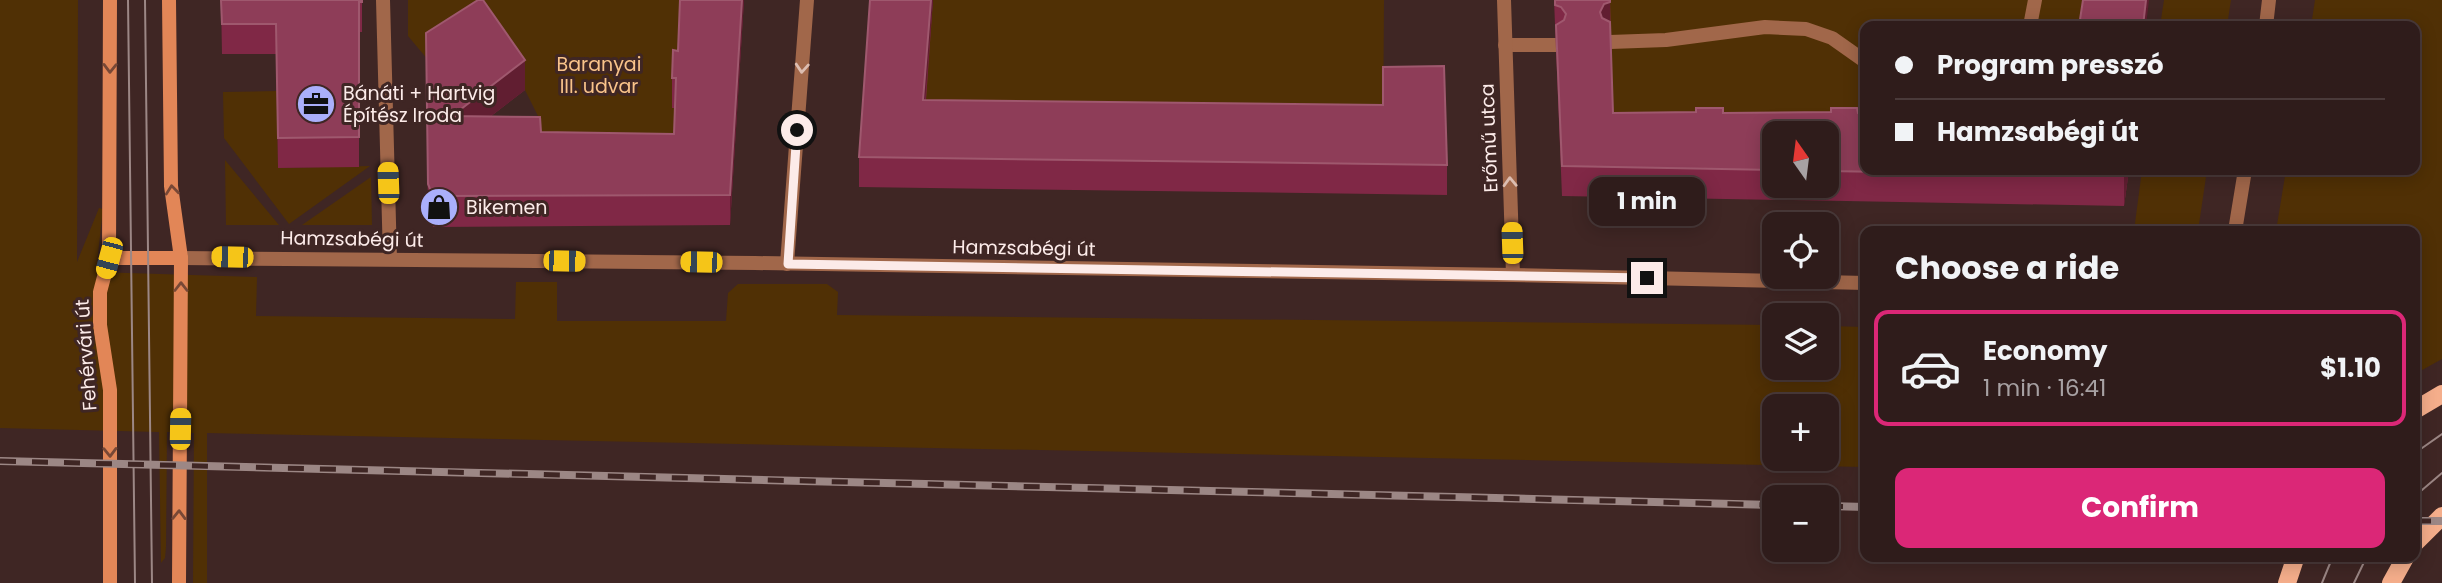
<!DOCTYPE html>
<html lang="en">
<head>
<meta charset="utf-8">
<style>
	body { margin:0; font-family:Poppins,sans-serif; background:#3b2928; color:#f1f3f6; height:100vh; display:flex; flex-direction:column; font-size:26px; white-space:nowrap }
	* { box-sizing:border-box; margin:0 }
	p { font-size:23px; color:#a7a1a3 }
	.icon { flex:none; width:38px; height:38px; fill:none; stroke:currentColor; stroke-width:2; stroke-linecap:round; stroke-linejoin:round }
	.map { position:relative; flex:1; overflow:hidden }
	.side { position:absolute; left:1860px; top:226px; width:560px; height:336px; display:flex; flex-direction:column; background:#2f1c1b; border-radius:14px; box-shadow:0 4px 18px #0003,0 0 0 2px #4a3a3a }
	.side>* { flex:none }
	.banner { position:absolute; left:1860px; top:21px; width:560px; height:154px; border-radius:14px; box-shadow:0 4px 18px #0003,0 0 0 2px #4a3a3a; display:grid; align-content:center; height:154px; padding:0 35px; background:#2f1c1b }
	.needle { width:46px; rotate:346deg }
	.tools { position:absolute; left:1762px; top:121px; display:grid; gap:14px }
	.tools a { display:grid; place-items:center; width:77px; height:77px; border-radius:14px; background:#2f1c1b; box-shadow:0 4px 18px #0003,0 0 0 2px #4a3a3a; font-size:35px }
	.end { position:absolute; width:32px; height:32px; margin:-16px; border:9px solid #fcebe9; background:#111; box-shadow:0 0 0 4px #111 }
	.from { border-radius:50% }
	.bubble { position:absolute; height:49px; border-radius:14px; background:#2f1c1b; box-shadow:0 4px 18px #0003,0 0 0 2px #4a3a3a; font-size:23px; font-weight:700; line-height:49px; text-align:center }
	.car { position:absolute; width:21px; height:42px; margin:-21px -10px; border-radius:9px; box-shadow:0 0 5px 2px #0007; background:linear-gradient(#f5c518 24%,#345 0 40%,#f5c518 0 76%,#345 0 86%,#f5c518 0) }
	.banner b { display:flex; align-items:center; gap:24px; height:66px; font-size:26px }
	.banner b+b { border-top:2px solid #4a3a3a }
	.banner i { width:18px; height:18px; background:#f1f3f6 }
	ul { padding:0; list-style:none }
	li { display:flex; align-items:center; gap:21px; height:116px; margin:0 14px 10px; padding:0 21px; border:4px solid transparent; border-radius:14px }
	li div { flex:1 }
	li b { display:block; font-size:26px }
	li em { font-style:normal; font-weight:700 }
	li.active { border-color:#db2777 }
	li>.icon { width:63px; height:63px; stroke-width:1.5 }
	h2 { padding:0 35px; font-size:32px; line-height:84px }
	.cta { display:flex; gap:14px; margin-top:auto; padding:14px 35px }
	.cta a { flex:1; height:80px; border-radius:14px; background:#db2777; color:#fff; font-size:28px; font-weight:700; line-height:80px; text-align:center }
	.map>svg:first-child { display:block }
	.green { fill:#503005; fill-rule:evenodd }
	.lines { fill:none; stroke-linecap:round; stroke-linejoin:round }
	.lane { stroke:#a1674a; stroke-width:14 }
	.street { stroke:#a1674a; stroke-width:14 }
	.secondary { stroke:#e28657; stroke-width:14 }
	.primary { stroke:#f5ae8b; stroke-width:18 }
	.tram { stroke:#9c8785; stroke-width:2 }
	.rail-casing { stroke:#9c8785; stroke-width:8 }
	.rail { stroke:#3f2624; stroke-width:5; stroke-dasharray:16; stroke-linecap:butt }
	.wall { fill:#802846; fill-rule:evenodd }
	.shaded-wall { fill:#611e31 }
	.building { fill:#8e3d58; stroke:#9f586e; stroke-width:2 }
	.oneway { stroke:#784836 }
	.oneway2 { stroke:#dcbdb1 }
	.route { stroke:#fcebe9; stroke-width:9 }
	.labels { text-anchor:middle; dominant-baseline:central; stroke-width:6; stroke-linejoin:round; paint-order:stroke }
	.park-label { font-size:19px; fill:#f9c38a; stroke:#3f2624 }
	.poi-label { font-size:19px; fill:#fcebe9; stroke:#3f2624; text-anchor:start }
	.street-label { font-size:19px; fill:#fcebe9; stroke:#3f2624 }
</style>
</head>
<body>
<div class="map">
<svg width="2442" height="583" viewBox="0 0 2442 583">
	<rect width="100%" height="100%" fill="#3f2624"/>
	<g class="green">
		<path d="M0,0H78L77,262L99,208L103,209L96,272L257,277L256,316L515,319L516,282H557V321H726L728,293L738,284H827L838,292L837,315L1774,325V368H1827V326L1865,327V467L207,433V583H193L194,433L167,432L166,547L165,558L161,563L159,432L0,428ZM1774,406H1827V458H1774Z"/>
		<polygon points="408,0 681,0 674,164 541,162 541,122 525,90 429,61 408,36"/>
		<polygon points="933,0 1384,0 1383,135 923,130"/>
		<polygon points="1609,0 2086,0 2083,26 1866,26 1865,143 1827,133 1774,133 1613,143"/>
		<polygon points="2164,0 2231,0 2227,26 2160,26"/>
		<polygon points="2315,0 2442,0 2442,359 2415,374 2415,231 2276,231 2286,170 2415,170 2415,26 2311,26"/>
		<polygon points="277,91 278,168 370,166 289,224 224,138 223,92"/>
		<polygon points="225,160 279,225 226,225"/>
		<polygon points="2142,170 2207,170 2198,231 2134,231"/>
		<polygon points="371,177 372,225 302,225"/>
	</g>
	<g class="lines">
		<g class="lane">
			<polyline points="383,0 390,259"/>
			<polyline points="2030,26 2035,0"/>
			<polyline points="1610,42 1666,40 1765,27 1806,29 1832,38 1866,62"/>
			<polyline points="1505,45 1556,45"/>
		</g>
		<g class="street">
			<polyline points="1504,0 1513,275"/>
			<polyline points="2266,26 2269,0"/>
			<polyline points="2235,231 2245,170"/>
			<polyline points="181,258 755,263 1513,275 1866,283"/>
			<polyline points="787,264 807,0"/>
		</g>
		<g class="secondary">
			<polyline points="110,0 109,258 100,292 100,325 110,390 110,583"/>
			<polyline points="169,0 171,186 181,258 179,583"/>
			<polyline points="109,258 181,258"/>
		</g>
		<g class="primary">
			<polyline points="2415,410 2442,394"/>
			<polyline points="2415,543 2442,516"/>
			<polyline points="2287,583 2296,556"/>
			<polyline points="2391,583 2406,556"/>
		</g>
		<g class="tram">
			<polyline points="128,0 135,583"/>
			<polyline points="145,0 152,583"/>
			<polyline points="2415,453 2442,434"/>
			<polyline points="2415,496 2442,473"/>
			<polyline points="2322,583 2333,556"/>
			<polyline points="2354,583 2367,556"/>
		</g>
		<g class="rail-casing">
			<g id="rail">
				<polyline points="0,461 1774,505"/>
				<polyline points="1827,506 1866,507"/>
				<polyline points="2415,521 2442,521"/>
			</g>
		</g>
		<use href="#rail" class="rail"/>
	</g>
	<g class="wall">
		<polygon points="221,0 362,0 362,32 359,32 359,167 278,168 276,54 222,54"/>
		<polygon points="744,0 730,225 433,227 428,214 426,33 525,90 490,117 541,132 674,134 675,108 672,108 672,78 678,51"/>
		<polygon points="870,0 933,0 926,100 1447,165 1447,195 859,187 859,157"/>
		<path d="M1554,0H1610L1613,113H1858L2129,170L2124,206L1562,196ZM1774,133H1827V186H1774Z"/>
	</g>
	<g class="shaded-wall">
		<polygon points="742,0 744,0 730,225 730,195"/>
		<polygon points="931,0 933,0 923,130 923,100"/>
		<polygon points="2146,0 2149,0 2146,26 2143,26"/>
		<polygon points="1610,2 1610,32 1600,42 1600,12 1604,4"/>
		<polygon points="525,60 525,90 452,146 452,116"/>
		<polygon points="2125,170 2129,170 2124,206 2124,176"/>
	</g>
	<g class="building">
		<polygon points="221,0 362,0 362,2 359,2 359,137 278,138 276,24 222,24"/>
		<polygon points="478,0 483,0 525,60 452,116 540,117 541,132 674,134 676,78 672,78 673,50 678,51 680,0 742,0 730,195 433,196 428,184 426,33"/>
		<polygon points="870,0 931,0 923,100 1383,105 1383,67 1444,66 1447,165 859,157"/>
		<polygon points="1555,0 1610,0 1610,2 1604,4 1600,12 1602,18 1610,22 1613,113 1696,112 1696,108 1723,108 1723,113 1831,112 1831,108 1857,108 1858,113 1866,113 1866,170 2125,170 2124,176 1827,171 1827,133 1774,133 1774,170 1562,166 1556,25 1564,20 1566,14 1561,7 1555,5"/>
		<polygon points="2083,0 2146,0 2143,26 2079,26"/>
	</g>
	<defs><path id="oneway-chevron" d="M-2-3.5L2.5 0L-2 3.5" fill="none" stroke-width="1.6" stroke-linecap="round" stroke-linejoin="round" transform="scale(1.75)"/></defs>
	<g class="oneway">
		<use href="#oneway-chevron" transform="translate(110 68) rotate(91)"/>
		<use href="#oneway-chevron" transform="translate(172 190) rotate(-96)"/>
		<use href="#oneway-chevron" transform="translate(181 287) rotate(-90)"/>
		<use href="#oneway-chevron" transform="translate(110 452) rotate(89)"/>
		<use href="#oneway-chevron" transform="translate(179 515) rotate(-89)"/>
	</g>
	<g class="oneway2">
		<use href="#oneway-chevron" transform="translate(802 68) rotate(94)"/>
		<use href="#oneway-chevron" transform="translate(1510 182) rotate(-92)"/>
	</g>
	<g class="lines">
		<polyline class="route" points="797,130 788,264 1647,278"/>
	</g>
	<defs>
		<g id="office-disc" transform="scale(2.0125)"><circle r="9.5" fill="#aaaffb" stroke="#3f2624"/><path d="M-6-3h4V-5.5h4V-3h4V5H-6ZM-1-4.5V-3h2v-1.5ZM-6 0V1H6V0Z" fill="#111"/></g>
		<g id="shop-disc" transform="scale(2.0125)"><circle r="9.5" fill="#aaaffb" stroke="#3f2624"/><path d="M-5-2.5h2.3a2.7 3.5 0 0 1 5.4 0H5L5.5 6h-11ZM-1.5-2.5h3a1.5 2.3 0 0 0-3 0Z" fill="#111"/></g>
	</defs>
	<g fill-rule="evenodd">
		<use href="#office-disc" x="316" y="104"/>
		<use href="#shop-disc" x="439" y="207"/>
	</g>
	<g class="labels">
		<g class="park-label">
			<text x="599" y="64">Baranyai<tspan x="599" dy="22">III. udvar</tspan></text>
		</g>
		<g class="poi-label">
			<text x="343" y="93">Bánáti + Hartvig<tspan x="343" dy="22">Építész Iroda</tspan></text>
			<text x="466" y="207">Bikemen</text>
		</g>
		<g class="street-label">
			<text transform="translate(1489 138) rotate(-92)">Erőmű utca</text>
			<text transform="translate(352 239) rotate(1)">Hamzsabégi út</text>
			<text transform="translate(1024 248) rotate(1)">Hamzsabégi út</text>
			<text transform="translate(86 355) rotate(-94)">Fehérvári út</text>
		</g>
	</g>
</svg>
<div class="tools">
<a><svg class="needle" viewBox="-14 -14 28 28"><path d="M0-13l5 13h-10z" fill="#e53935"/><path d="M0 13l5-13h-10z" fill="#a7a1a3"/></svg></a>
<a><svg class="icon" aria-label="locate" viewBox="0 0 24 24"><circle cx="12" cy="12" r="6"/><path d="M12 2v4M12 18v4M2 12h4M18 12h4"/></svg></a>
<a><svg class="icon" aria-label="layers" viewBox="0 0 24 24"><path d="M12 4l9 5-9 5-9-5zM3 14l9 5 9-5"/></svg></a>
<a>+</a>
<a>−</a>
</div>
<i class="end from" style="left:797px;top:130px"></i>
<i class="end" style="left:1647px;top:278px"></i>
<div class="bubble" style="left:1589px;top:177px;width:116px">1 min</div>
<i class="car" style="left:388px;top:183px;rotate:358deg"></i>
<i class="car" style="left:1512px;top:243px;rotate:358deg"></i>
<i class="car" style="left:232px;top:257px;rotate:271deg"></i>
<i class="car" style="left:109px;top:258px;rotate:195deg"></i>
<i class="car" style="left:564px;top:261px;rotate:91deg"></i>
<i class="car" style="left:701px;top:262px;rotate:271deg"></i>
<i class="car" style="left:180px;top:429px;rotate:1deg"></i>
<div class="banner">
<b><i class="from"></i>Program presszó</b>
<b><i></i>Hamzsabégi út</b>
</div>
<section class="side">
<h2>Choose a ride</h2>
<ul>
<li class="active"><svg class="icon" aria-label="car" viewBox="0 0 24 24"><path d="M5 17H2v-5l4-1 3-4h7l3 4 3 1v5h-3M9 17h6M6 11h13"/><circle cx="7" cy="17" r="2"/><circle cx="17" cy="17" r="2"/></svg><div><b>Economy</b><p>1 min · 16:41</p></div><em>$1.10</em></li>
</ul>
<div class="cta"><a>Confirm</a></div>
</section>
</div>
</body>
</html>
